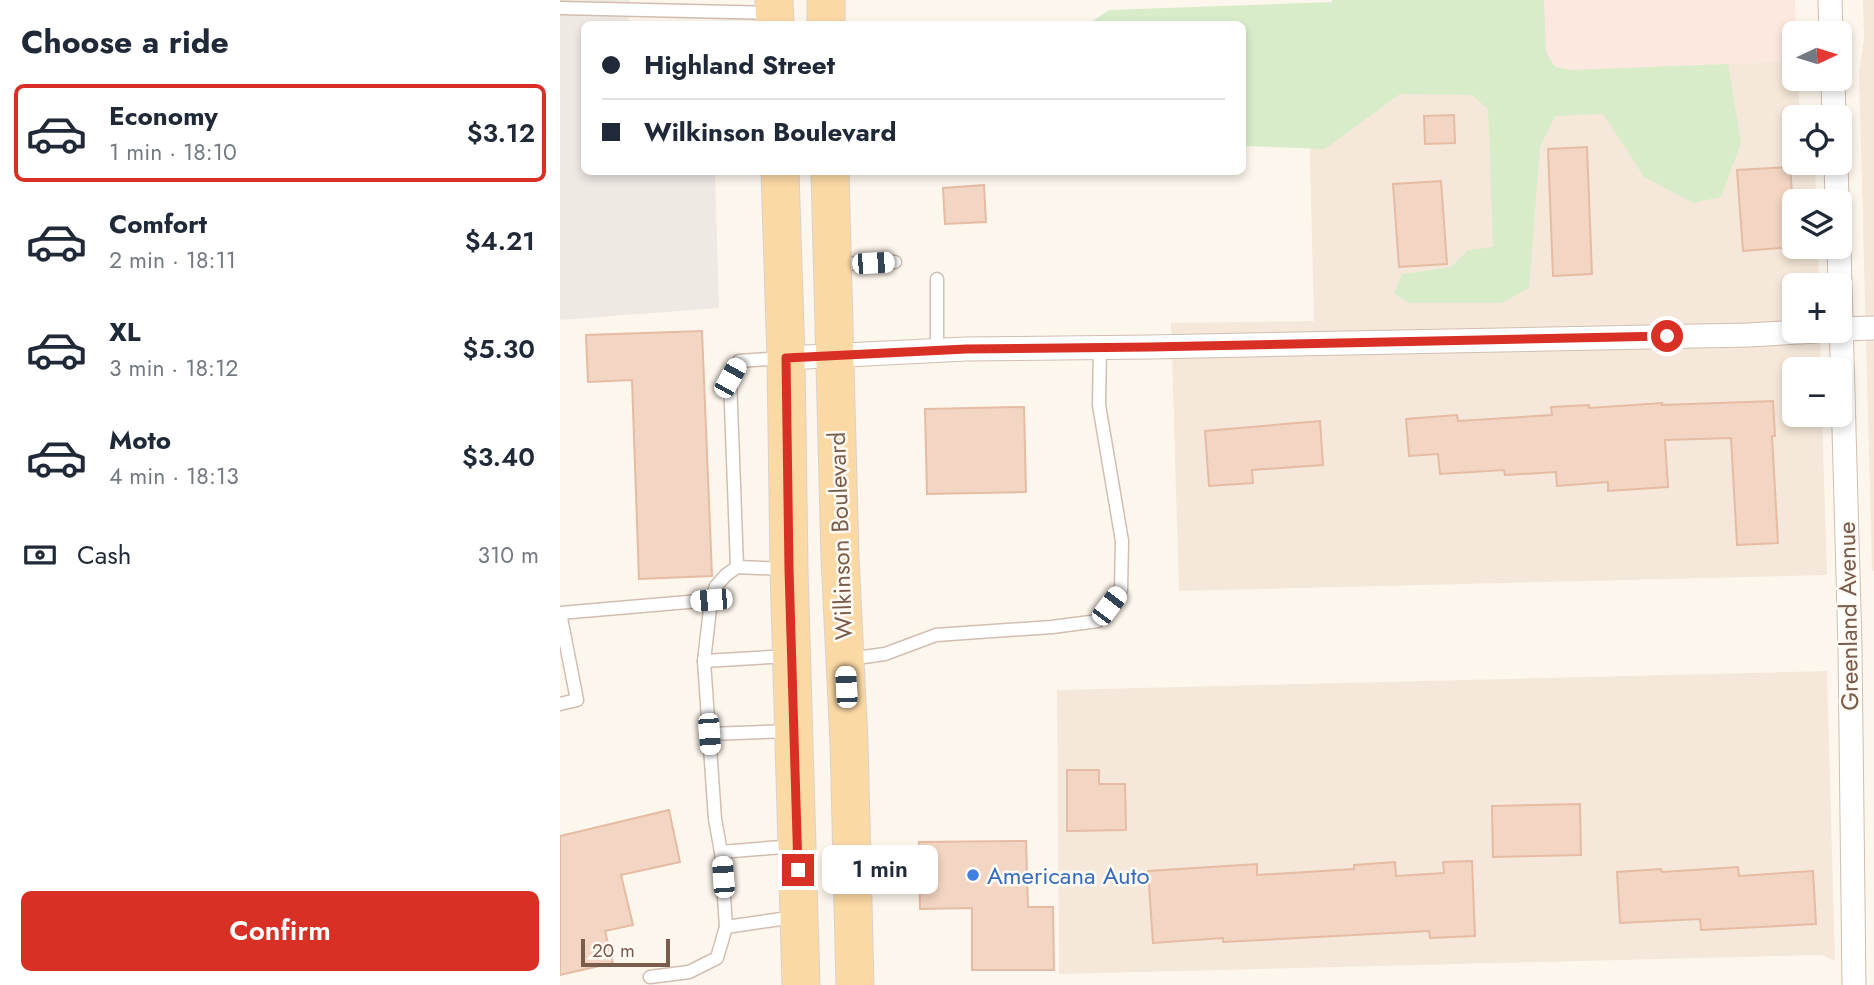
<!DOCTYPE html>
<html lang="en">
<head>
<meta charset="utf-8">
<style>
	body { margin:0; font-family:Jost,sans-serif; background:#f6f6f7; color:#1f2937; height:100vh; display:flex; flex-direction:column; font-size:26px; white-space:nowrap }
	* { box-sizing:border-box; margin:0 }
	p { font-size:23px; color:#747a83 }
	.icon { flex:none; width:38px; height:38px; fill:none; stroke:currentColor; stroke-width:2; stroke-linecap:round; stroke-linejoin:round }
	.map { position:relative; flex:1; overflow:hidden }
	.sheet { display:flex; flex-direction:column; background:#fff; width:560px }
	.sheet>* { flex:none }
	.top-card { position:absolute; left:21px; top:21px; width:665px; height:154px; border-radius:10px; box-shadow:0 4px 10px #0003; display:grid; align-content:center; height:154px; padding:0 21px; background:#fff }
	.needle { width:46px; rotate:86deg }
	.fabs { position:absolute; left:1222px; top:21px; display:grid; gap:14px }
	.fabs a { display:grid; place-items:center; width:70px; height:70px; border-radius:10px; background:#fff; box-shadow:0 4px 10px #0003; font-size:35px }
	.scale { position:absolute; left:21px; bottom:18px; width:89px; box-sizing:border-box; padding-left:7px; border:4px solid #7a5c4d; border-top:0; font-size:19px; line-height:24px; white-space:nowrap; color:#7a5c4d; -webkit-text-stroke:5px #fffaf3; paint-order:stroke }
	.end { position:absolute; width:32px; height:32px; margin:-16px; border:9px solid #d93025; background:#fff; box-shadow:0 0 0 4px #fff }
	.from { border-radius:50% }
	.bubble { position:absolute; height:49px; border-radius:10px; background:#fff; box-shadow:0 4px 10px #0003; font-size:23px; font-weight:600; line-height:49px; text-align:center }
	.car { position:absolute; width:21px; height:42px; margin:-21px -10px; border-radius:9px; box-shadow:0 0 5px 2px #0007; background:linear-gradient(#fff 24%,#345 0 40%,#fff 0 76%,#345 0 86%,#fff 0) }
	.top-card b { display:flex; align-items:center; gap:24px; height:66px; font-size:26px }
	.top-card b+b { border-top:2px solid #e0e1e3 }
	.top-card i { width:18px; height:18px; background:#1f2937 }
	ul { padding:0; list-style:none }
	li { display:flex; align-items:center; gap:21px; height:98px; margin:0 14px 10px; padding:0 7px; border:4px solid transparent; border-radius:10px }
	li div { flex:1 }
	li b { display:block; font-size:26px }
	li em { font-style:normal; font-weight:600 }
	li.active { border-color:#d93025 }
	li>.icon { width:63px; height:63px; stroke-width:1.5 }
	h2 { padding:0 21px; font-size:32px; line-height:84px }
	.pay { display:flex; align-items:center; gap:18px; height:77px; padding:0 21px; font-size:26px }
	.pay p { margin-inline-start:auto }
	.action { display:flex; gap:14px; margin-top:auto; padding:14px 21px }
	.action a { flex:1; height:80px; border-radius:10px; background:#d93025; color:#fff; font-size:28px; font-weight:600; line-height:80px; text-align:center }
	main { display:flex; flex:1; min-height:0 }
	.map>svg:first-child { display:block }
	.residential { fill:#f5e8da }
	.commercial { fill:#fde8e0 }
	.industrial { fill:#efe9e4 }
	.green { fill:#d8ecc9 }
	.building { fill:#f3d5c3; stroke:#e6bba3; stroke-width:2 }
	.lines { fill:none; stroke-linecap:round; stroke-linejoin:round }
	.service-casing { stroke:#d1beb0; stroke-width:15 }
	.minor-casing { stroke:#d1beb0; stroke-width:25 }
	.primary-casing { stroke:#dad1cd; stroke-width:39 }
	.service { stroke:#fff; stroke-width:12 }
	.minor { stroke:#fff; stroke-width:23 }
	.primary { stroke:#fbd9a5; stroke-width:37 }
	.route { stroke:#d93025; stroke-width:9 }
	.shop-dot { fill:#3f7fe0; stroke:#fffaf3; stroke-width:2.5 }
	.labels { text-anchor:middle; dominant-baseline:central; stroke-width:5; stroke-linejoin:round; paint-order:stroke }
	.street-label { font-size:24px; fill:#7a5c4d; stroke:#fffaf3 }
	.shop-label { font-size:24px; fill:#366cbe; stroke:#fffaf3; text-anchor:start }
</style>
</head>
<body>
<main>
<section class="sheet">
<h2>Choose a ride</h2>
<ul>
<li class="active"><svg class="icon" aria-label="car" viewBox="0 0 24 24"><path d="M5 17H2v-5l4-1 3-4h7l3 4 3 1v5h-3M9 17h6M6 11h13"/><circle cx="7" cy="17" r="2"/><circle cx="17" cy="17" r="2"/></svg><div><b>Economy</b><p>1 min · 18:10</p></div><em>$3.12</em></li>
<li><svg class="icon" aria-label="car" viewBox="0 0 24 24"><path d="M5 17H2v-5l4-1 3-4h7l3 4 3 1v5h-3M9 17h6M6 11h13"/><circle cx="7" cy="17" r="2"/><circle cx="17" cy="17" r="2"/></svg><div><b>Comfort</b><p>2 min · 18:11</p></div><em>$4.21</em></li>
<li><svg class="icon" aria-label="car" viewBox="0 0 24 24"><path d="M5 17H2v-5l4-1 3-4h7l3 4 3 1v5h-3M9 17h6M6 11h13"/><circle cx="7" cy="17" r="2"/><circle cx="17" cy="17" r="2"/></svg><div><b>XL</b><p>3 min · 18:12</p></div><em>$5.30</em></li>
<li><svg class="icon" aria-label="car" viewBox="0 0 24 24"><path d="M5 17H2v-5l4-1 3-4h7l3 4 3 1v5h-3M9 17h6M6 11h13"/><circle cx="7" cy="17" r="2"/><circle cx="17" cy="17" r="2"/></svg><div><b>Moto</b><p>4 min · 18:13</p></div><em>$3.40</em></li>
</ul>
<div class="pay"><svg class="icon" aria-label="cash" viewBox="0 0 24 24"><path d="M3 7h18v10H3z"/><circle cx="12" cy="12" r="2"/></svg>Cash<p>310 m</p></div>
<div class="action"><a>Confirm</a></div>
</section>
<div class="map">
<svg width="1314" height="985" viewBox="0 0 1314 985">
	<rect width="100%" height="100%" fill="#fdf6ec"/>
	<g class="residential">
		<polygon points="1303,0 1314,0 1314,571 1312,571 1299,72 1304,40"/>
		<polygon points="1234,61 1234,79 1238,79 1240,117 1234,117 1234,163 1255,163 1256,201 1234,201 1234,247 1258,247 1259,285 1234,285 1234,331 1260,331 1261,369 1234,369 1234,415 1262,415 1267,575 619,591 611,323 754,321 748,79"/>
		<polygon points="1267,671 1275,961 1262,955 499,974 497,690"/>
	</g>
	<polygon class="commercial" points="972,0 1235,0 1236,33 1234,33 1234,61 974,71"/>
	<polygon class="industrial" points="0,0 69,0 69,24 24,24 24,172 155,172 159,308 0,320"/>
	<polygon class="green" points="772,0 984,0 986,52 995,67 1012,70 1168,64 1181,143 1161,197 1133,203 1084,177 1043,114 995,116 980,147 969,288 942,303 849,303 834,294 842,274 891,267 908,250 933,247 928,109 912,95 840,94 765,149 683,146 682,24 528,24 549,10 772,2"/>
	<g class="building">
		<polygon points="894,115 895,143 865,144 864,116"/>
		<polygon points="1027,147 1032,274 993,276 988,149"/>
		<polygon points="1230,167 1234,217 1234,247 1183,251 1177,170"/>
		<polygon points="881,181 887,264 839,267 833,184"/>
		<polygon points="424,185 426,222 385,224 383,188"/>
		<polygon points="142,331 152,576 79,579 72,380 28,382 26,335"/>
		<polygon points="1213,401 1215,436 1212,436 1218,543 1177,545 1171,438 1105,440 1108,487 1048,491 1048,482 997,486 996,472 945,475 944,470 880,474 878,454 849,456 846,419 897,415 898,421 992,415 991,407 1029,405 1029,408 1102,403 1102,405"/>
		<polygon points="464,407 466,492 367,494 365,409"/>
		<polygon points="760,421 763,465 692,470 693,483 649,486 645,431"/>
		<polygon points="507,770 539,770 539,784 565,784 566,830 507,831"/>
		<polygon points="1020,804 1021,855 933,857 932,806"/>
		<polygon points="109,810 120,862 61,875 73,925 45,931 53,963 0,975 0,836"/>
		<polygon points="466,841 468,907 493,907 494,970 412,970 412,908 360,909 359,842"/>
		<polygon points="912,861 915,936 870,938 869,931 663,942 663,938 593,943 588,871 697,864 697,875 794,869 794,865 835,862 836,876 884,873 883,862"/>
		<polygon points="1178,867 1179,876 1253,871 1256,924 1141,930 1140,919 1060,923 1057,872 1101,869 1102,872"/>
	</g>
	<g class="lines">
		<g class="service-casing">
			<g id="service">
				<polyline points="0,8 211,13"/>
				<polyline points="276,264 335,262"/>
				<polyline points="377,279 377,350"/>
				<polyline points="177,567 170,378 179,361 223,358"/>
				<polyline points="289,659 325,654 376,635 492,627 538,621 561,590 562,541 539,405 540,347"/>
				<polyline points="144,661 228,656"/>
				<polyline points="0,704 17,700 0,613 151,600"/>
				<polyline points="149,734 230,731"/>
				<polyline points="161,852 234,846"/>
				<polyline points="166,927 235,917"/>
				<polyline points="90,977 129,972 157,958 166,927 161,852 155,819 144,661 151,600 156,586 166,575 177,567 225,569"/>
			</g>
		</g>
		<g class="minor-casing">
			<g id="minor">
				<polyline points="1270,0 1271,33"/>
				<polyline points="1273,79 1274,117"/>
				<polyline points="1276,163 1277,201"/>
				<polyline points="1279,247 1290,648 1294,985"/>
				<polyline points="1279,329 1314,328"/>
				<polyline points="226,358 406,349 590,347 1188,335 1257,331"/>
			</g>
		</g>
		<g class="primary-casing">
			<g id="primary">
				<polyline points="214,0 215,24"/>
				<polyline points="266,0 266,24"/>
				<polyline points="220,172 226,358 229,569 241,985"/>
				<polyline points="270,172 280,558 289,742 295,985"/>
			</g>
		</g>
		<use href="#service" class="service"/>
		<use href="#minor" class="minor"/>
		<use href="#primary" class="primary"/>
	</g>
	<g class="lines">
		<polyline class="route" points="238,870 229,569 226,358 406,349 590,347 1107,336"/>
	</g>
	<circle class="shop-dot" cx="413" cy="875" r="7"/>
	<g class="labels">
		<g class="street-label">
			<text transform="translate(280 536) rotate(-92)">Wilkinson Boulevard</text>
			<text transform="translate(1288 616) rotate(-91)">Greenland Avenue</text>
		</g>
		<g class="shop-label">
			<text x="427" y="875">Americana Auto</text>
		</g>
	</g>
</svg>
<div class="fabs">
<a><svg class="needle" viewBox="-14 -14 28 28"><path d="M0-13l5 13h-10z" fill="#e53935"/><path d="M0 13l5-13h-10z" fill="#747a83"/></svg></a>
<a><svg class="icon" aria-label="locate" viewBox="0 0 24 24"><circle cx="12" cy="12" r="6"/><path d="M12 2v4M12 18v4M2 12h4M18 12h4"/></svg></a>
<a><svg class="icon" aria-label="layers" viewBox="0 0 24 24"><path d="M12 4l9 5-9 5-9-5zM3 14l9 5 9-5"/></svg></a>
<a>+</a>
<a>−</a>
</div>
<div class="scale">20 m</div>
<i class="end from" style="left:1107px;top:336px"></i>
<i class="end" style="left:238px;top:870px"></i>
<div class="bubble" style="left:262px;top:845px;width:116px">1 min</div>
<i class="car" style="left:313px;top:263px;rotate:87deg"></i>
<i class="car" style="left:170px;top:378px;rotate:29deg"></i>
<i class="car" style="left:151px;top:600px;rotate:265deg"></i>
<i class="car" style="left:549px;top:606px;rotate:37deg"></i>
<i class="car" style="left:286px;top:687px;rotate:357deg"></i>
<i class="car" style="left:149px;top:734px;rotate:176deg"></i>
<i class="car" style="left:163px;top:877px;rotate:356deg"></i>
<div class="top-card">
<b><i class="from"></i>Highland Street</b>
<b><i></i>Wilkinson Boulevard</b>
</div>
</div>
</main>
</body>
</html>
